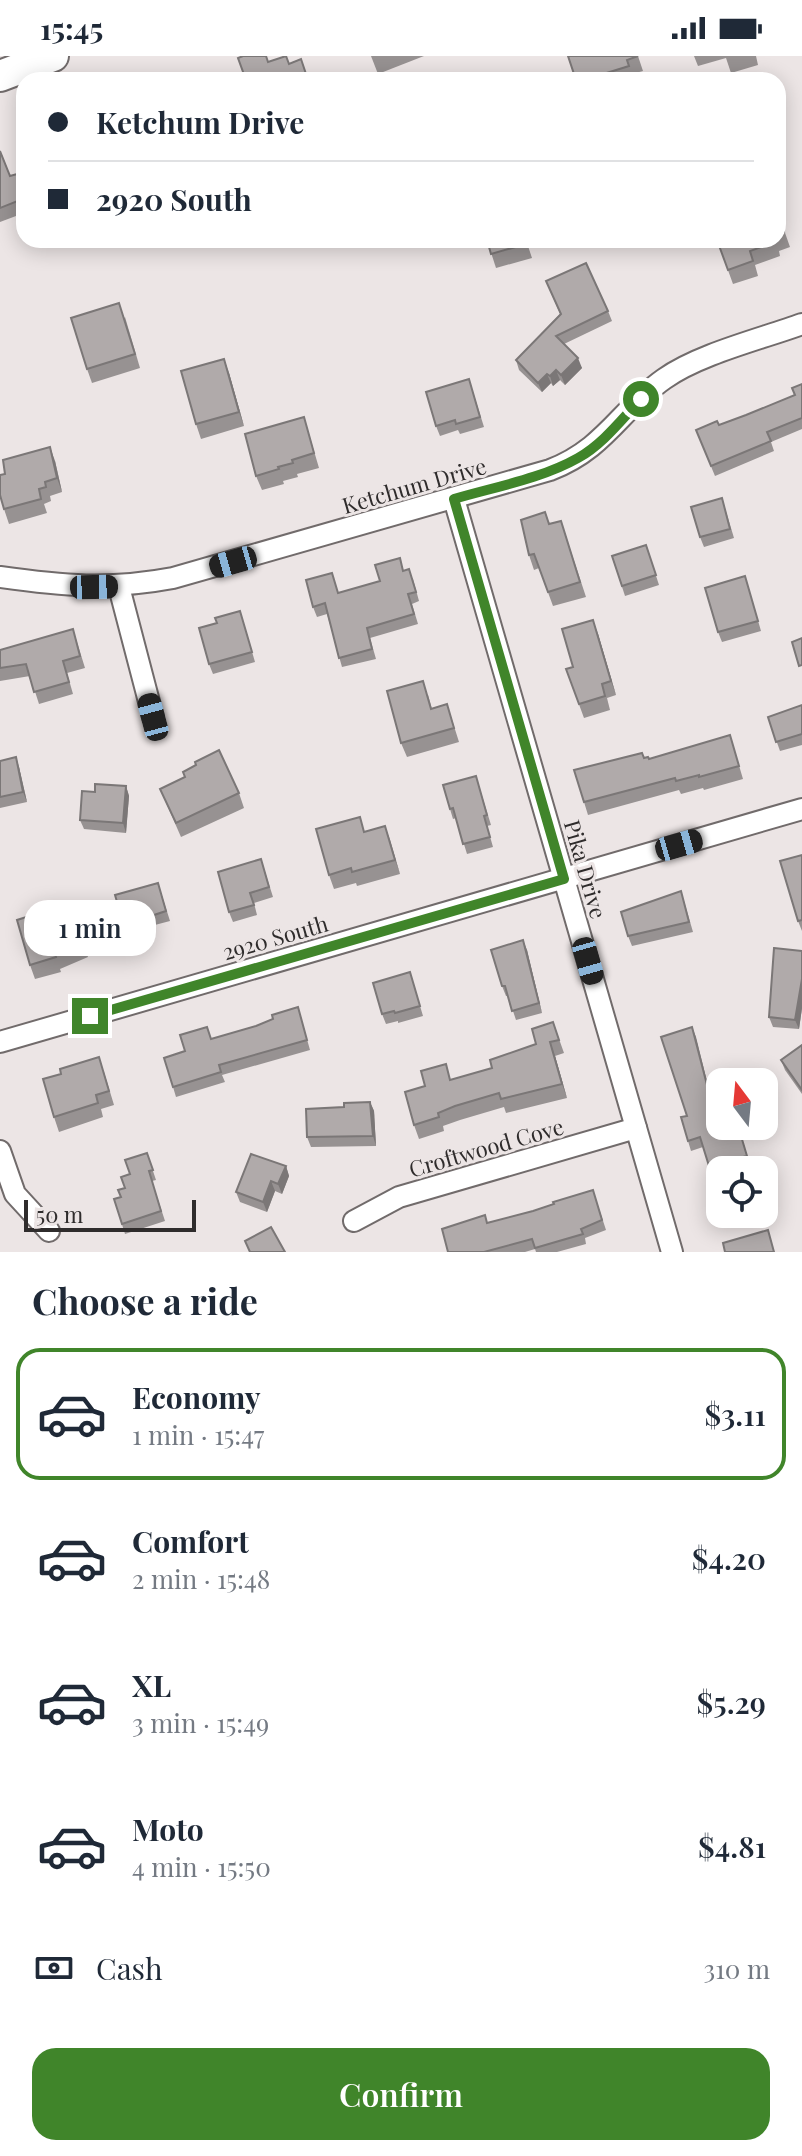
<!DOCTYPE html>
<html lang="en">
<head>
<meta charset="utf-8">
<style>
	body { margin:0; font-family:"Playfair Display",serif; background:#f2f2f3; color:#1f2937; height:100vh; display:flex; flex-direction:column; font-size:30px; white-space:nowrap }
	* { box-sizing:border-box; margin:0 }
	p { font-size:26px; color:#747a83 }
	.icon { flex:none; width:44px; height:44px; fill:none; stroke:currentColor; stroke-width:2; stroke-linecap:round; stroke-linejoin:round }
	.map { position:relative; height:1196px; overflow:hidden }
	.details { display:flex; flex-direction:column; background:#fff; flex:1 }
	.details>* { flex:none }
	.hud { position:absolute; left:16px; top:16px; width:770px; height:176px; border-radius:24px; box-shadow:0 4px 20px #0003; display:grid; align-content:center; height:176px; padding:0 32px; background:#fff }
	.needle { width:52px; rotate:344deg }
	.fabs { position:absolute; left:706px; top:1012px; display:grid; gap:16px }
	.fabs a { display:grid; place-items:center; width:72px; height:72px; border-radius:16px; background:#fff; box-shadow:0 4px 20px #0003; font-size:40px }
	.scale { position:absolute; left:24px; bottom:20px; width:172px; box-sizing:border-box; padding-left:8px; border:4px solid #2f2c2c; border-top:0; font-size:22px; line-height:28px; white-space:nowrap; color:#2f2c2c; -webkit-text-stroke:6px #ece5e5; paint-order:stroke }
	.end { position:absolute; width:36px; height:36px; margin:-18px; border:10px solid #40852a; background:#fff; box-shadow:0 0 0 4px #fff }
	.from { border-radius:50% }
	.bubble { position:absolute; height:56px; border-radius:24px; background:#fff; box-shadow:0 4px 20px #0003; font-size:26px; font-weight:600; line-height:56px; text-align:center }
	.car { position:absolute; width:24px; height:48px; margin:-24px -12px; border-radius:10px; box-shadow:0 0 6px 2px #0007; background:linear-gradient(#222 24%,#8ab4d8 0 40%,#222 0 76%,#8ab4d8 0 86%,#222 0) }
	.hud b { display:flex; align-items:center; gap:28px; height:76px; font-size:30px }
	.hud b+b { border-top:2px solid #e0e1e3 }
	.hud i { width:20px; height:20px; background:#1f2937 }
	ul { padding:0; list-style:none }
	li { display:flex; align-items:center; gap:24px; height:132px; margin:0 16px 12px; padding:0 16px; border:4px solid transparent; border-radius:24px }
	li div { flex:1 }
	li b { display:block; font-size:30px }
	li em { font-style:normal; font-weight:600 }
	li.selected { border-color:#40852a }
	li>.icon { width:72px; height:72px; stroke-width:1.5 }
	h2 { padding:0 32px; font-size:36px; line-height:96px }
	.pay { display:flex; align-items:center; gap:20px; height:88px; padding:0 32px; font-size:30px }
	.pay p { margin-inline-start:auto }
	.primary-button { display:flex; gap:16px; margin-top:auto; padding:16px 32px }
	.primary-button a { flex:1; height:92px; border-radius:24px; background:#40852a; color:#fff; font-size:32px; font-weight:600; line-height:92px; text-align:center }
	.status { display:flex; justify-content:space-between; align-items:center; height:56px; padding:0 40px; background:#fff; direction:ltr }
	.status svg { height:22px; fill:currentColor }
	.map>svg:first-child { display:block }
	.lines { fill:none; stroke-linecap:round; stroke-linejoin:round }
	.street-casing { stroke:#716b6b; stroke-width:24 }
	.secondary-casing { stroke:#716b6b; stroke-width:34 }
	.street { stroke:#fff; stroke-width:20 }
	.secondary { stroke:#fff; stroke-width:30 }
	.wall { fill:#979292 }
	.shaded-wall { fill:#7b7777 }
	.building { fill:#b0aaaa; stroke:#7b7777; stroke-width:2 }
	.route { stroke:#40852a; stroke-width:10 }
	.labels { text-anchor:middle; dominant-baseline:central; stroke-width:6; stroke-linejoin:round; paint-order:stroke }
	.street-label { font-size:22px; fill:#2f2c2c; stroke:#ece5e5 }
</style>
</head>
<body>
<div class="status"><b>15:45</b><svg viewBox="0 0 49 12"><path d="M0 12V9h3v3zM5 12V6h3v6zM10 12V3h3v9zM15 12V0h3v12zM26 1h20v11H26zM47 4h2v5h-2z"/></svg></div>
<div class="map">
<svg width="802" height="1196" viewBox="0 0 802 1196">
	<rect width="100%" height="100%" fill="#ece5e5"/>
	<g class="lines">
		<g class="street-casing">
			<g id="street">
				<polyline points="454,443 672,1196"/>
				<path d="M0,521C63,530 109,534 173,522L550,414C605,393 620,354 664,323C699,298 761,283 802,268"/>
				<polyline points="119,531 153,661"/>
				<polyline points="0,986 802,753"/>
				<polyline points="0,1095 15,1138 49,1175"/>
				<polyline points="354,1165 399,1141 636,1072"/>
			</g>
		</g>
		<g class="secondary-casing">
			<polyline id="secondary" points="0,20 53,0"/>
		</g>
		<use href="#street" class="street"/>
		<use href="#secondary" class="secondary"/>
	</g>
	<g class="wall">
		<polygon points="371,0 424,0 378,18"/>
		<polygon points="638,0 643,15 632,18 634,24 576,24"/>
		<polygon points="694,0 756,0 758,9 731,17 726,2 698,10"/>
		<polygon points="0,95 10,120 24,116 24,157 0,166"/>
		<polygon points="778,157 790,191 779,195 780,200 755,209 758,220 733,228 717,184 778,184"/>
		<polygon points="96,184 114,184 98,190"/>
		<polygon points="487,184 526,184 532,202 496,212"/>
		<polygon points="546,225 608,255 612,265 564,288 582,312 565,329 560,324 553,330 551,327 542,336 519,314 516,304 560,258"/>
		<polygon points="125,261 140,312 92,327 87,313"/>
		<polygon points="229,317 244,370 201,383 196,368"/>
		<polygon points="469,323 484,371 460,378 458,374 440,380 436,370"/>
		<polygon points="802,328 802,373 771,386 774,395 715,420 700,384 719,369 746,359 795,339"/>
		<polygon points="304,361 319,412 297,418 298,421 283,425 284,428 262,434 256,420"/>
		<polygon points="55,405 62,436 50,440 51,445 44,448 47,457 9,468 4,453"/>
		<polygon points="722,442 734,482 704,491 700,481"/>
		<polygon points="561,465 586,541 553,550 539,512 534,514 529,499 549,468"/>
		<polygon points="646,489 659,529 625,540 612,500"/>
		<polygon points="404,515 413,523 419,545 412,548 418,568 370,582 376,603 342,611 327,558 317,561 313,551 338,537 380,525"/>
		<polygon points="748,530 761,575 722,586 718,576"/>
		<polygon points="243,565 255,606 213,618 209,608"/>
		<polygon points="73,573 85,612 67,617 73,638 39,648 30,620 0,625 0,594"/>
		<polygon points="598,578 616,639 607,642 610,654 584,662 566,613 573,611"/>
		<polygon points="428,639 432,653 447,648 459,686 407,701 401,687"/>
		<polygon points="802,649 802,689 780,695 768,661"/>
		<polygon points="730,679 743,723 704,734 703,732 681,738 679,734 588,759 584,746 644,702 649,703"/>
		<polygon points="0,705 19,711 27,746 0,752"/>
		<polygon points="196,709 239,737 244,752 181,781 160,733 185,721"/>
		<polygon points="476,720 491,769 487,770 493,791 467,798 456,762 453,763 450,753"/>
		<polygon points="126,730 129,740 126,777 84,773 80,764 95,736"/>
		<polygon points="385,770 400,818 357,830 356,827 334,833 329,819 365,776"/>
		<polygon points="802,799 802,875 798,865"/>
		<polygon points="261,803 273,841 254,847 257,859 233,866 229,856"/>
		<polygon points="158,827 170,865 151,870 155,883 130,890 127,880"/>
		<polygon points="684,845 693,876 632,890 628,880"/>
		<polygon points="71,847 88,901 60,913 61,916 35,923 30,909"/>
		<polygon points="527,894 542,957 516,964 508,940 506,940 502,930"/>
		<polygon points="802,895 802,952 799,973 773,971 769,961"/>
		<polygon points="410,916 423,960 398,967 398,965 386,968 382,958"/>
		<polygon points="298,951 310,994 222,1019 225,1026 176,1041 173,1031 185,995 212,983 256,970"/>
		<polygon points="553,966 564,997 555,1000 567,1042 506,1057 504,1051 460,1064 443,1070 444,1075 419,1083 414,1069 492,1012 536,988"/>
		<polygon points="692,971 714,1052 723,1071 738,1070 750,1109 734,1114 720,1114 720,1118 712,1120 703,1091 691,1095 688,1085 687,1060"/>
		<polygon points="802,989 802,1038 785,1014 781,1004"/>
		<polygon points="104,1016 114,1049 101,1053 103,1061 59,1076 54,1061"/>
		<polygon points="370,1046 374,1055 376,1090 311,1091 307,1081 344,1051"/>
		<polygon points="147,1097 156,1124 152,1125 165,1165 125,1178 114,1143 121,1141 130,1118"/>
		<polygon points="286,1110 289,1120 282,1138 275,1135 267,1156 240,1146 236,1136"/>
		<polygon points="593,1134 606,1174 585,1182 586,1188 557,1196 536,1196 535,1193 525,1196 448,1196 487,1167 533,1155"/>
	</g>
	<g class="shaded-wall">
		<polygon points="578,302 582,312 565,329 561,319"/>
		<polygon points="224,303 229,317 244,370 239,356"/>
		<polygon points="556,314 560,324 553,330 550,320"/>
		<polygon points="547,318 551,327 542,336 538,327"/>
		<polygon points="50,391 55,405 62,436 57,422"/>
		<polygon points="593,564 598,578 616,639 611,625"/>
		<polygon points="16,701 19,711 27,746 23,736"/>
		<polygon points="126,730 129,740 126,777 123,767"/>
		<polygon points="385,770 390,784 400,818 395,804"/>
		<polygon points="523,884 527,894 542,957 539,947"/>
		<polygon points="802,924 802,952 799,973 795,964"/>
		<polygon points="692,971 696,981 716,1062 713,1052"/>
		<polygon points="550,986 555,1000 567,1042 562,1028"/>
		<polygon points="370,1046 374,1055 376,1090 373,1080"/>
		<polygon points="286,1110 289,1120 282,1138 278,1128"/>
		<polygon points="271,1125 275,1135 267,1156 263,1146"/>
	</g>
	<g class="building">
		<polygon points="243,0 266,0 268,6 286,0 289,8 301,3 308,24 246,24 238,2"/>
		<polygon points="568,0 638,0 627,4 629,10 584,24 576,24"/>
		<polygon points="0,95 10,120 24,116 24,155 20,144 0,152"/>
		<polygon points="778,158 784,176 778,179"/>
		<polygon points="487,184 525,184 526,188 491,198"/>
		<polygon points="717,184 775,184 775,186 750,195 753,205 728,214"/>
		<polygon points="586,207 608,255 556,280 578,302 561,319 556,314 550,320 547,318 538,327 516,304 561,258 546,225"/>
		<polygon points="119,247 135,298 87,313 71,262"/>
		<polygon points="224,303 239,356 196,368 181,315"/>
		<polygon points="469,323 480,361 456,368 455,364 436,370 426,336"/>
		<polygon points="802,328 802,362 767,376 771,385 711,410 696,374 717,365 719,369 746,359 795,339 792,332"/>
		<polygon points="304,361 314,397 292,404 293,407 278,411 279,413 256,420 245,378"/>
		<polygon points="50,391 57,422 45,426 46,431 39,433 41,443 4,453 0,439 0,419 5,418 3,404"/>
		<polygon points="722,442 730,473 700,481 691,451"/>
		<polygon points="545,456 549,468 561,465 580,526 548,536 534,498 529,499 521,464"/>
		<polygon points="646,489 656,519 622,530 612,500"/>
		<polygon points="400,502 403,515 409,513 416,536 408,538 414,558 367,572 372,593 339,602 325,547 313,551 306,524 332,517 338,537 380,525 375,509"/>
		<polygon points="745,520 758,565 718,576 705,532"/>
		<polygon points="240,555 252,596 209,608 199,572 217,567 215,562"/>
		<polygon points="593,564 611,625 602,628 605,640 579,648 566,613 573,611 562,573"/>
		<polygon points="73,573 80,600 63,605 69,626 34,636 26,608 0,612 0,594"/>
		<polygon points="802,582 802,609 799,610 792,586"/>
		<polygon points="423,625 431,653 447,648 454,672 401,687 387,635"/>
		<polygon points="802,649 802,678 776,686 768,661"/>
		<polygon points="730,679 739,710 699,721 699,719 676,725 675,722 584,746 574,714 642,697 644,702 648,701 649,703"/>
		<polygon points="219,694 239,737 176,767 160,733 185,721 183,716 196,709 195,706"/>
		<polygon points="16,701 23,736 0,741 0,705"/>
		<polygon points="476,720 487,759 484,760 490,781 463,788 453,752 450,753 443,729"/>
		<polygon points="95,728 126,730 123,767 80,764 82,735 95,736"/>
		<polygon points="360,761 364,776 385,770 395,804 352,816 351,812 329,819 316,773"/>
		<polygon points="802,799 802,864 798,865 780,805"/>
		<polygon points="261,803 269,831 250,837 254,849 229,856 218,816"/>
		<polygon points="158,827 166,855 148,861 152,873 127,880 115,839"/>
		<polygon points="681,835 689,866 628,880 621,856"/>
		<polygon points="71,847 83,886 55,898 56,901 30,909 17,864"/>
		<polygon points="523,884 539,947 512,955 505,930 502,930 491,894"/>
		<polygon points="774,892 802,895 802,923 795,964 769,961"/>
		<polygon points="410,916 420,950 395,957 394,955 382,958 373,927"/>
		<polygon points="298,951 307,984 219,1009 221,1016 173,1031 164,1002 185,995 180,979 207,971 211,983 256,970 273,963 272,959"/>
		<polygon points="553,966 559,984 550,986 562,1028 501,1043 499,1037 455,1050 438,1057 439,1061 414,1069 405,1036 425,1030 421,1015 446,1008 450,1024 492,1012 490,1004 536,988 532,973"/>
		<polygon points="692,971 713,1052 717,1051 720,1063 720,1070 722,1070 722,1071 738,1070 747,1100 709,1110 700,1081 688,1085 681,1061 687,1060 661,981"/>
		<polygon points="802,989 802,1034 781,1004"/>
		<polygon points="99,1001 109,1035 96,1039 98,1047 54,1061 43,1023 61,1018 60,1013"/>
		<polygon points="370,1046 373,1080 307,1081 306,1053 344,1051 344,1047"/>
		<polygon points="147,1097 153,1114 149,1115 161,1155 122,1168 114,1143 121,1141 118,1134 125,1132 121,1121 130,1118 125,1104"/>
		<polygon points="251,1098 286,1110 278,1128 271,1125 263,1146 236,1136"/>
		<polygon points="593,1134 602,1164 581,1173 583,1178 535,1192 532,1183 484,1196 448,1196 442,1173 485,1159 487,1167 533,1155 554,1148 553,1146"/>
		<polygon points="271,1171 285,1196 250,1196 245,1185"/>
		<polygon points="768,1174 774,1196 725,1196 723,1187"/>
	</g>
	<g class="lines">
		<path class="route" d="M90,960L564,823L454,443C494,431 541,423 578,402C603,388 621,364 641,343"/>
	</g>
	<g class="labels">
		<g class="street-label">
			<text transform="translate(414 429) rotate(-16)">Ketchum Drive</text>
			<text transform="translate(586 813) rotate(74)">Pika Drive</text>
			<text transform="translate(275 881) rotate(-16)">2920 South</text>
			<text transform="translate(486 1091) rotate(-16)">Croftwood Cove</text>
		</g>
	</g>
</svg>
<div class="fabs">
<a><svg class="needle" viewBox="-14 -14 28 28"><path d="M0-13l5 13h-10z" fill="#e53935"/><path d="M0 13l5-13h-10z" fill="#747a83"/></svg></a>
<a><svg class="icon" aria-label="locate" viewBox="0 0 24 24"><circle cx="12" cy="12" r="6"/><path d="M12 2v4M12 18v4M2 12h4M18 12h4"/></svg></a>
</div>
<div class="scale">50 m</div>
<i class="end from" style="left:641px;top:343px"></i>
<i class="end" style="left:90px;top:960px"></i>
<div class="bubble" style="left:24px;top:844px;width:132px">1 min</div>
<i class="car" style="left:233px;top:506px;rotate:254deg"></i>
<i class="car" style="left:94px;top:531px;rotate:89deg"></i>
<i class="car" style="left:153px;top:661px;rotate:345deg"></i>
<i class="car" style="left:679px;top:789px;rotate:74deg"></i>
<i class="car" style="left:588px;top:905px;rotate:164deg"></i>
<div class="hud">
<b><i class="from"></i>Ketchum Drive</b>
<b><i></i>2920 South</b>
</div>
</div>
<section class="details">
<h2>Choose a ride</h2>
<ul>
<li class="selected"><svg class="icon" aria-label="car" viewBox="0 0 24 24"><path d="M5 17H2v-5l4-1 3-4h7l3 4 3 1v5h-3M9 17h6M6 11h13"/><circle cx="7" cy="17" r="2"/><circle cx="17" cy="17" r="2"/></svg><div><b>Economy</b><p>1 min · 15:47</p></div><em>$3.11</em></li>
<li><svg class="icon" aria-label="car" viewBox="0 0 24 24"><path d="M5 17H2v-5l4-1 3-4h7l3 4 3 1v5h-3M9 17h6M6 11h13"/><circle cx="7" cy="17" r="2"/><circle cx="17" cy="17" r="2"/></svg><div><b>Comfort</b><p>2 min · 15:48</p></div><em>$4.20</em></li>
<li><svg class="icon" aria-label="car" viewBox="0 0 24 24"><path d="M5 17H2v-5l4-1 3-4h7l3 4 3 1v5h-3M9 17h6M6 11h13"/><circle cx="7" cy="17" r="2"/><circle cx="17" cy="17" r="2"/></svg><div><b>XL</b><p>3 min · 15:49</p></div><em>$5.29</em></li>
<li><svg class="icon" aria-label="car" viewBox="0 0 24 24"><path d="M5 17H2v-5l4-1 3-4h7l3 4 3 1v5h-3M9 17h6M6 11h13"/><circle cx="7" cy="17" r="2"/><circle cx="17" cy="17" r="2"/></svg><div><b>Moto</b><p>4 min · 15:50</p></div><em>$4.81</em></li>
</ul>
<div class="pay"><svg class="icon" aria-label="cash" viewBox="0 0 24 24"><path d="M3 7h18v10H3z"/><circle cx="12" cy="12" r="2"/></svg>Cash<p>310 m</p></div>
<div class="primary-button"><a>Confirm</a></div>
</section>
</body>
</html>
